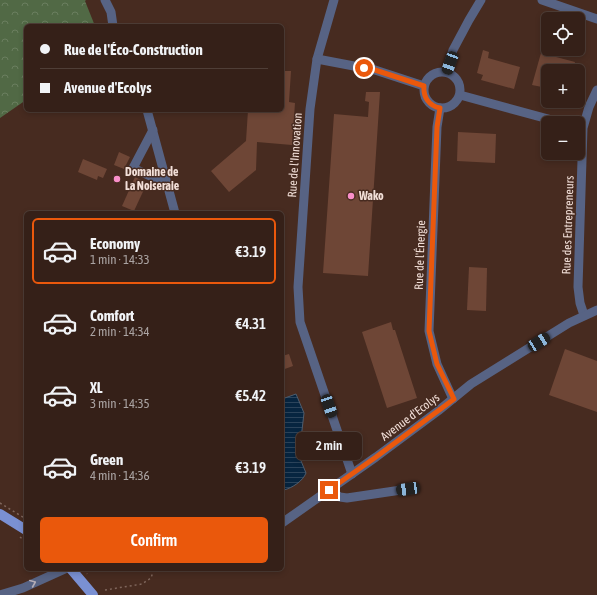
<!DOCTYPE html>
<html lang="en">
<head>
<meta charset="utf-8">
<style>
	body { margin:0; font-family:"Asap Condensed",sans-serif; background:#402d25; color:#f1f3f6; height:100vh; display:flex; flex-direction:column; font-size:15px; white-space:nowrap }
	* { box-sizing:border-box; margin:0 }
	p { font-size:13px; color:#aaa3a2 }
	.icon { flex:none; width:22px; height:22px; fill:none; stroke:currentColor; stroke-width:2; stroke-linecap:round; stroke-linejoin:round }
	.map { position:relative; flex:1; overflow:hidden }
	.panel { position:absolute; left:24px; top:211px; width:260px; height:360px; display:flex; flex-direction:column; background:#352018; border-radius:6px; box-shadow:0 2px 6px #0003,0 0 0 1px #4f3e37 }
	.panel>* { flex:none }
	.hud { position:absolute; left:24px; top:24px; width:260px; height:88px; border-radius:6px; box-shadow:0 2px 6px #0003,0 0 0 1px #4f3e37; display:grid; align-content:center; height:88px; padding:0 16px; background:#352018 }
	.tools { position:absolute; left:541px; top:12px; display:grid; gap:8px }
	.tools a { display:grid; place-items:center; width:44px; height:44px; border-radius:6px; background:#352018; box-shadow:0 2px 6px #0003,0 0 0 1px #4f3e37; font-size:20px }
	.end { position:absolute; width:18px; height:18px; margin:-9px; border:5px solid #ea580c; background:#fff; box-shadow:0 0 0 2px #fff }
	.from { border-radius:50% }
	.bubble { position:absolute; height:28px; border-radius:6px; background:#352018; box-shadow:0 2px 6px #0003,0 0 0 1px #4f3e37; font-size:13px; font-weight:600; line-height:28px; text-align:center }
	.car { position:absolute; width:12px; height:24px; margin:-12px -6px; border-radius:5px; box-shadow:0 0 3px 1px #0007; background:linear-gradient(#222 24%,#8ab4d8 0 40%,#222 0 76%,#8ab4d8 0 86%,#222 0) }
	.hud b { display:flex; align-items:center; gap:14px; height:38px; font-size:15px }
	.hud b+b { border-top:1px solid #4f3e37 }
	.hud i { width:10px; height:10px; background:#f1f3f6 }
	ul { padding:7px 0 0; list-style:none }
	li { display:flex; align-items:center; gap:12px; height:66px; margin:0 8px 6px; padding:0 8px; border:2px solid transparent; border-radius:6px }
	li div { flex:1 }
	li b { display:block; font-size:15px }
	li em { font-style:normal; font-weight:600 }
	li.current { border-color:#ea580c }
	li>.icon { width:36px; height:36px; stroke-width:1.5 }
	.primary-button { display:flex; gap:8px; margin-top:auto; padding:8px 16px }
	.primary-button a { flex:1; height:46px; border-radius:6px; background:#ea580c; color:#fff; font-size:16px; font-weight:600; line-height:46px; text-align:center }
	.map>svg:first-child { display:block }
	.forest { fill:url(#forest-crowns) }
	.water { fill:url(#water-rules); stroke:#4e5d6e }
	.building { fill:#6e4636 }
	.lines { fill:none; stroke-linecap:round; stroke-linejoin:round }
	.path { stroke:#7f665c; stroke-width:1.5; stroke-dasharray:2 3; stroke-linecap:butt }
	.minor { stroke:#576384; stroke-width:9 }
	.major { stroke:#7a90d3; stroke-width:10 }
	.oneway { stroke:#b4adb6 }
	.route { stroke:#ea580c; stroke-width:5 }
	.poi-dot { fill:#f98fc9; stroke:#472b20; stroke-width:1.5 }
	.labels { text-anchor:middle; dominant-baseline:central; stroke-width:3; stroke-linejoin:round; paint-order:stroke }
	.street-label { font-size:12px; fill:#f2dfd8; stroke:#472b20 }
	.poi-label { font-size:12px; font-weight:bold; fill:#f2dfd8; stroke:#472b20; text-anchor:start }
</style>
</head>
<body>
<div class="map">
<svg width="597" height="595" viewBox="0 0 597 595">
	<defs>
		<pattern id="forest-crowns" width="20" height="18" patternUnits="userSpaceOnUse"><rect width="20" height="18" fill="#516945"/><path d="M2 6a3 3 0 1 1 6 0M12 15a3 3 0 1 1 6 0" fill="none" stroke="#6a7e5f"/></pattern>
		<pattern id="water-rules" width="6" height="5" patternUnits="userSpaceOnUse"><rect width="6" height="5" fill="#072540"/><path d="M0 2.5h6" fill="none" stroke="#2c445b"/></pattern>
	</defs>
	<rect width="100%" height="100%" fill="#472b20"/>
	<polygon class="forest" points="0,0 86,0 85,1 95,26 26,26 26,100 0,118"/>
	<path class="water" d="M296,394L304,413L299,456L306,473C303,481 292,488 284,490L282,485V399Z"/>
	<g class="building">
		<polygon points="483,50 489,52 488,58 520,67 514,89 481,80 483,75 477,73"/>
		<polygon points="541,53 575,62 573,71 548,71 548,99 540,97 542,87 532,85"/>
		<polygon points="282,71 291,71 289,102 295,103 292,145 257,142 256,170 229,192 211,171 246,141 248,110 282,110"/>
		<polygon points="366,92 380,92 368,276 323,273 334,114 368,117 369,102 365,101"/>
		<polygon points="458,132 496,134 495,163 457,161"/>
		<polygon points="119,152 130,157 124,169 114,165"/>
		<polygon points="83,159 107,169 103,178 98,176 97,180 78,172"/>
		<polygon points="135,177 147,183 134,211 122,206"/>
		<polygon points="469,267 487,268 486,311 467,310"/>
		<polygon points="391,322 393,330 395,330 417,398 387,408 362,332"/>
		<polygon points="565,349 597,361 597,412 549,395"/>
		<polygon points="289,354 293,366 282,370 282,356"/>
	</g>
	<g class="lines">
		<g class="path">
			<polyline points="0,503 26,519"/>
			<polyline points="20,537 26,542"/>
			<polyline points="85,569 87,574"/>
			<polyline points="105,590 142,584 151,578 154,569"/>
		</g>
		<g class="minor">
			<polyline points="105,0 111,12 113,26"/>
			<polyline points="334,0 317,59 310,109 298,287 300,322 352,474"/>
			<polyline points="542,0 597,19"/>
			<polyline points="317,59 375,70 424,86"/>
			<circle cx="442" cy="90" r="18"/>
			<polyline points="446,72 453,50 469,20 481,0"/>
			<polyline points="460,95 563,123"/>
			<polyline points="440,108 437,127 429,331 437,364 453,399"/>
			<polyline points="147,110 175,213"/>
			<polyline points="153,130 133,168 167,184"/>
			<polyline points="584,315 580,303 578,287 583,128 589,107 597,90"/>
			<polyline points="329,490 340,497 347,498 408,489"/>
			<polyline points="282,523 376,457 438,411 471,384 569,323 597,310"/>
			<polyline points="0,595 23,588 65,569"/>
		</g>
		<g class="major">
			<polyline points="0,514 26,530"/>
			<polyline points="71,569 93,595"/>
		</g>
	</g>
	<defs><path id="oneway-chevron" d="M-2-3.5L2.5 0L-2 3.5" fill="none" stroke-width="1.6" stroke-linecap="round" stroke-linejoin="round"/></defs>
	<use class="oneway" href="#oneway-chevron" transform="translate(33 583) rotate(-23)"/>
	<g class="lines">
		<path class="route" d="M329,490L376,457L454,399L437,364L429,331L437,127L440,108C429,106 423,97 424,86L375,70L364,68"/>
	</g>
	<g class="poi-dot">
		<circle cx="117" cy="179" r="4"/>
		<circle cx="351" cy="196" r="4"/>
	</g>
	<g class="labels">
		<g class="street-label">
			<text transform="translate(295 155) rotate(-86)">Rue de l'Innovation</text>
			<text transform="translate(568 225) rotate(-88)">Rue des Entrepreneurs</text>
			<text transform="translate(420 255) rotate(-88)">Rue de l'Énergie</text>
			<text transform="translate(410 417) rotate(-37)">Avenue d'Ecolys</text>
		</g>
		<g class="poi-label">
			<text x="125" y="172">Domaine de<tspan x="125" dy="14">La Noiseraie</tspan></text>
			<text x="359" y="196">Wako</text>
		</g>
	</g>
</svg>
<div class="tools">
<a><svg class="icon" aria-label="locate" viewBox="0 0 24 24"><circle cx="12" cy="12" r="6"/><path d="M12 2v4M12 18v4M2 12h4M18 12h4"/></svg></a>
<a>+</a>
<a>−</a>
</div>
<i class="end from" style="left:364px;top:68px"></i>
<i class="end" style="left:329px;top:490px"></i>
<div class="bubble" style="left:296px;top:432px;width:66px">2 min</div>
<i class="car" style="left:450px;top:63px;rotate:200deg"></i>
<i class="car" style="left:539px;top:342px;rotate:58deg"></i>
<i class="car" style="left:329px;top:406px;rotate:161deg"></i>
<i class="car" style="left:408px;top:489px;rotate:262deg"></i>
<div class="hud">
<b><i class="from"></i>Rue de l'Éco-Construction</b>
<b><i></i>Avenue d'Ecolys</b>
</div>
<section class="panel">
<ul>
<li class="current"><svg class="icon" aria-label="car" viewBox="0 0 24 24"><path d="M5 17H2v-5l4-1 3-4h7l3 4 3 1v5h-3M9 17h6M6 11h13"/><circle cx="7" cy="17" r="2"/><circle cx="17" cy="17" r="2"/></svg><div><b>Economy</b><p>1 min · 14:33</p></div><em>€3.19</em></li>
<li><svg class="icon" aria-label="car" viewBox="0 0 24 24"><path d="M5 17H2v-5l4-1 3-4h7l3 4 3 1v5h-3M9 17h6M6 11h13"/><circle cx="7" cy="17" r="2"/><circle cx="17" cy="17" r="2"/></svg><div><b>Comfort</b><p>2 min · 14:34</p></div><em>€4.31</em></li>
<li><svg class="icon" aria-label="car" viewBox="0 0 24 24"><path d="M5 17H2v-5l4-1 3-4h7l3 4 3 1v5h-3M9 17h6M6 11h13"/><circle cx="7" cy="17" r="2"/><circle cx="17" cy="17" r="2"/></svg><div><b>XL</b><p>3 min · 14:35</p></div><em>€5.42</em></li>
<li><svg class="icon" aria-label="car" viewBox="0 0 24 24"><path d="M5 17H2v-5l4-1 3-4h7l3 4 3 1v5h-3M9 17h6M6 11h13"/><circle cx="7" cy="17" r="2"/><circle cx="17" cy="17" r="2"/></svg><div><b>Green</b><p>4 min · 14:36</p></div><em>€3.19</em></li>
</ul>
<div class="primary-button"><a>Confirm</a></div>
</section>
</div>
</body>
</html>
